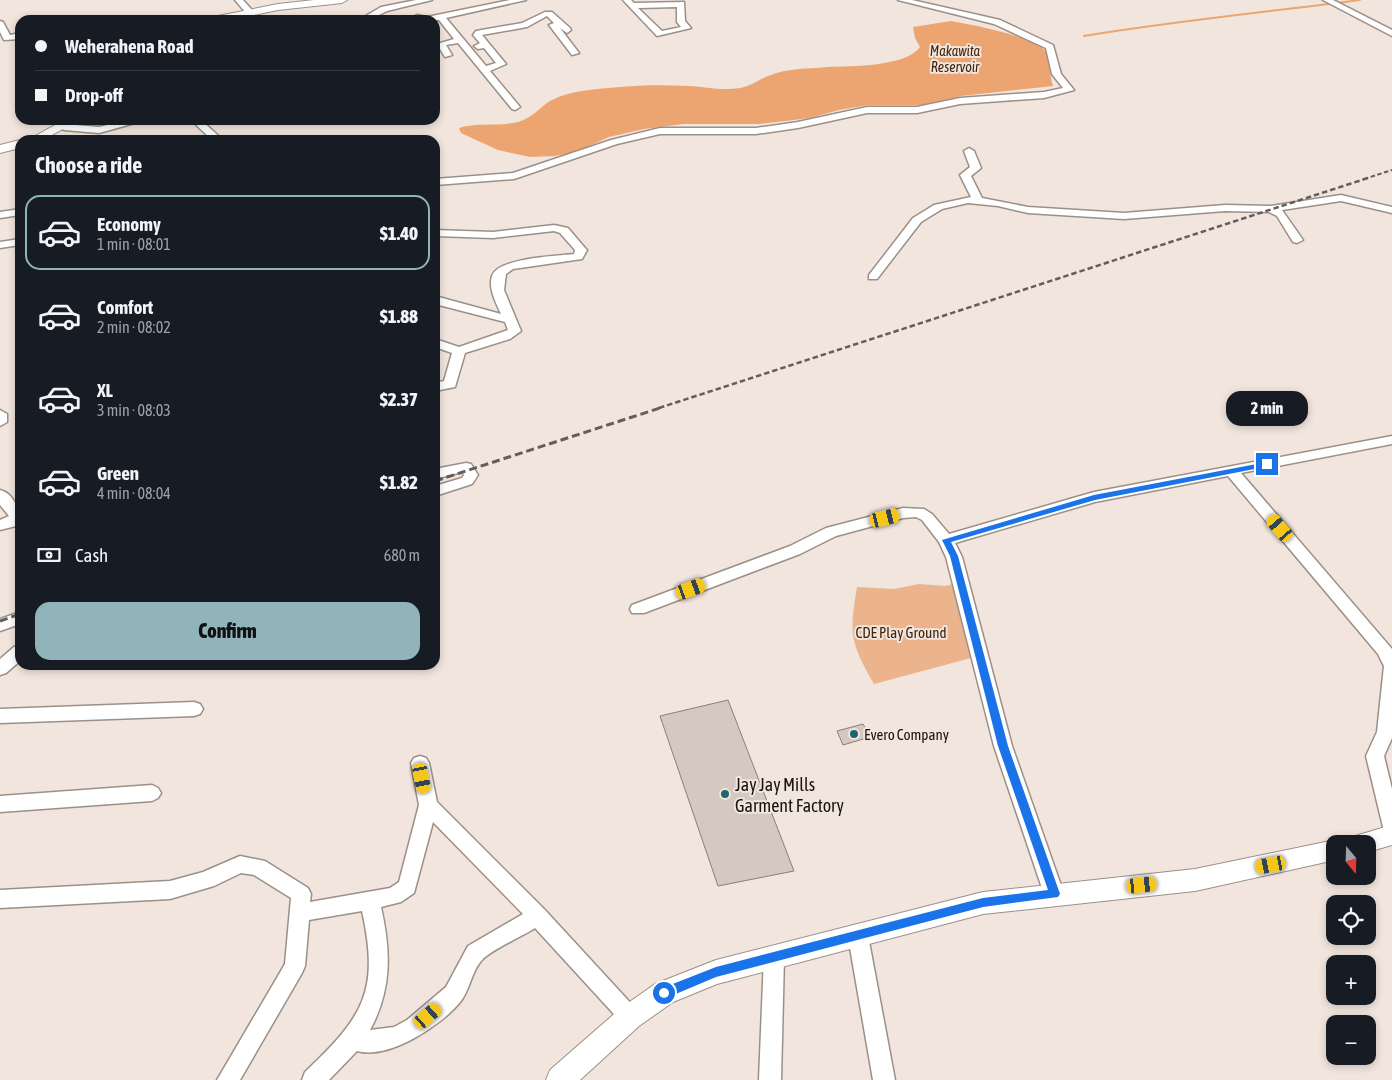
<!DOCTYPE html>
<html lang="en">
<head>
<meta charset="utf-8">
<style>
	body { margin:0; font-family:"Asap Condensed",sans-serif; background:#20242c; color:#f1f3f6; height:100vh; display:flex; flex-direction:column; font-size:19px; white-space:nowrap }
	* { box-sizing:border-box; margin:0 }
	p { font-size:16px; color:#9ea1a6 }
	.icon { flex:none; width:28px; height:28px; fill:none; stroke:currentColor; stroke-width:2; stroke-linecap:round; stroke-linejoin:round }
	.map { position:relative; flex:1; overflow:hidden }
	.details { position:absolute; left:15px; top:135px; width:425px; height:535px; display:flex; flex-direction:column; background:#171b24; border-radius:15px; box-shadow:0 2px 8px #0003 }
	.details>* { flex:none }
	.top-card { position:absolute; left:15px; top:15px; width:425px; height:110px; border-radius:15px; box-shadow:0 2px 8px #0003; display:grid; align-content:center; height:110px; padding:0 20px; background:#171b24 }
	.needle { width:32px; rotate:161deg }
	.tools { position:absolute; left:1326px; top:835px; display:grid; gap:10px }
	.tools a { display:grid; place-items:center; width:50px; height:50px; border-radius:10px; background:#171b24; box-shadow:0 2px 8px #0003; font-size:25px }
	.end { position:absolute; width:22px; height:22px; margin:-11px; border:6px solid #1a73e8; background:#fff; box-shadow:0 0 0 2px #fff }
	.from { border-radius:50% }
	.bubble { position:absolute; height:35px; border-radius:15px; background:#171b24; box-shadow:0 2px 8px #0003; font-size:16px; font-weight:800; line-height:35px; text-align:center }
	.car { position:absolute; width:15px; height:30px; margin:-15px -8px; border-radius:6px; box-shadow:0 0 4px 1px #0007; background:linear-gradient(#f5c518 24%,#345 0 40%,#f5c518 0 76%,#345 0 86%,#f5c518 0) }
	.top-card b { display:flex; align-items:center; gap:18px; height:48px; font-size:19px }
	.top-card b+b { border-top:1px solid #363941 }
	.top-card i { width:12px; height:12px; background:#f1f3f6 }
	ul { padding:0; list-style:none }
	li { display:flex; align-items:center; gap:15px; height:75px; margin:0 10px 8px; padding:0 10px; border:2px solid transparent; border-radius:15px }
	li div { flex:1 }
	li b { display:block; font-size:19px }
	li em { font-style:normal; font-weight:800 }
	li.selected { border-color:#91b4ba }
	li>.icon { width:45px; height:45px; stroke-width:1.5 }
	h2 { padding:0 20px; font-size:22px; line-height:60px }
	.pay { display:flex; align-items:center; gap:12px; height:55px; padding:0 20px; font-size:19px }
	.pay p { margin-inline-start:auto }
	.action { display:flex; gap:10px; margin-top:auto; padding:10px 20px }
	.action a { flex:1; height:58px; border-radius:15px; background:#91b4ba; color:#111; font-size:20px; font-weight:800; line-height:58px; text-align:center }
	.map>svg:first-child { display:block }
	.green { fill:#ebb48d }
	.water { fill:#eca570 }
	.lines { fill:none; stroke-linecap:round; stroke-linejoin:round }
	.stream { stroke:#eca570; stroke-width:2 }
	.building { fill:#d4c8c0; stroke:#8a7f78 }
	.minor-casing { stroke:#9b9088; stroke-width:3 }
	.major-casing { stroke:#9b9088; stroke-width:2 }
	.minor { fill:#fff; fill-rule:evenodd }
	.major { fill:#fff; fill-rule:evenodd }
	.rail-far2 { stroke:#645d59; stroke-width:2; stroke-dasharray:4.5 2.5; stroke-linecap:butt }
	.rail-far1 { stroke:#645d59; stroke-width:2.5; stroke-dasharray:5.5 3; stroke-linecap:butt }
	.rail { stroke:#645d59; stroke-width:3; stroke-dasharray:8 4; stroke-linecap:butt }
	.route { fill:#1a73e8 }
	.poi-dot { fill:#1c6771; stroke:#f1e5dd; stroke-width:2 }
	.labels { text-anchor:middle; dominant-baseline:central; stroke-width:4; stroke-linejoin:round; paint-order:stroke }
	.far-water-label { font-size:14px; font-style:italic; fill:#3e220b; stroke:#f1e5dd }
	.park-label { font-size:15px; fill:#40240c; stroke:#f1e5dd }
	.poi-label { font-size:15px; fill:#171311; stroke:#f1e5dd; text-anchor:start }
	.near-poi-label { font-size:18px; fill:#171311; stroke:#f1e5dd; text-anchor:start }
</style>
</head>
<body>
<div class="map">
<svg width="1392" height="1080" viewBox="0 0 1392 1080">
	<rect width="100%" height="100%" fill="#f1e5dd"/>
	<path class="green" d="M958,583L971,658L874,684C850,642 849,634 857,587L894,589L919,584L945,586Z"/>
	<path class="water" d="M951,21C969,24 1038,37 1046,52C1051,62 1049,74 1053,86L961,96L925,105H868L839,110L810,118L759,124H683L644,129L609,137L576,152L555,156L530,157L498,150L461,133L459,128C478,122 499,127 518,122C532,118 539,108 550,101C570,90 597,89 620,87C642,85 665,85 688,86C708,87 719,91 740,88C751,86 758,80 768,76C786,68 808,69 827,67C851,66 906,67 920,47L915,38L913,27Z"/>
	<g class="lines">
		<path class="stream" d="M1084,36C1176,21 1268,12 1360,0"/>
	</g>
	<g class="building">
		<polygon points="728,700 794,871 718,886 660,716"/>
		<polygon points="863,724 870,737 843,745 837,731"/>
	</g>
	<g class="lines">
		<g class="minor-casing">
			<g id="minor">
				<polygon points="235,0 243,0 253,11 246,13"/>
				<polygon points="416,0 432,0 387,11 369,20 359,20 381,7"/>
				<polygon points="510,0 526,0 446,18 486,66 496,63 484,48 478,49 474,46 480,43 473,35 476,31 522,23 545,12 552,12 570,28 571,30 567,33 560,28 579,53 572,55 549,25 554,23 547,16 527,27 482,35 506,64 490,71 520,107 515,110 512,109 458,43 446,45 452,55 445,57 437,44 454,39 439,20 418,20 413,17 417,15 427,17"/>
				<path d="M623,0H631L634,3L684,2L685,21L691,28L657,36ZM677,7V22L681,27L662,31L638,8Z"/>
				<polygon points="898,0 912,0 1000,20 1053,45 1061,74 1074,90 1044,98 960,104 917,113 867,113 798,128 756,134 660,134 617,144 514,179 435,185 435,179 513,173 611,140 660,128 756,128 798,122 867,107 917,107 960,98 1044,92 1063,88 1052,74 1046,48 994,24"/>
				<polygon points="1323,0 1333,0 1392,30 1392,36"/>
				<polygon points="0,21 3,22 10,35 20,33 20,39 4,40 0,32"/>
				<polygon points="129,120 146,120 99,133 64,130 59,127 64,124 99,127"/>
				<polygon points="191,120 201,120 223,140 212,140"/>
				<polygon points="969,148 974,151 981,168 971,176 982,198 1028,207 1124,213 1225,205 1271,206 1341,195 1392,207 1392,213 1341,201 1282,210 1303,240 1297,243 1293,242 1277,216 1269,212 1225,211 1124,219 1028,213 998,206 968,203 942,209 921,222 877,279 869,279 869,275 913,218 934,205 971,197 960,175 970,167 964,151"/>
				<polygon points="20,209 20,215 0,218 0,212"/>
				<path d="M554,225L568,228L585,248L587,250L582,259L513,269L506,274L504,290L521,331L510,339L465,353L455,387L435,391V383L444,381L452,353L435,347V339L459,347L508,330L505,322L435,304V296L501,314C496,303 488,288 492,276C498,258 556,256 574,254L575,250L560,233L554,231L493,238L435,236V230L493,232Z"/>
				<polygon points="20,239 20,245 0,248 0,242"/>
				<polygon points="0,410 7,414 7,422 0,426"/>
				<polygon points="1392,436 1392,444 1241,473 1392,649 1392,738 1384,756 1392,789 1392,835 1385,833 1383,827 1366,756 1377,732 1384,666 1378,654 1228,476 1095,502 955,543 962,557 1012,746 1064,894 1061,900 1054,903 1047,900 1044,894 994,746 946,557 939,542 922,520 916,517 903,518 836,536 800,554 644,613 632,613 630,609 632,605 790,546 826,528 903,508 924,509 932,514 949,534 1094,492"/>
				<polygon points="466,463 471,464 478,475 472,484 435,496 435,486 462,478 464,475 462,472 435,479 435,469"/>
				<path d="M0,490C15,494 20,512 20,525L0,530V520L9,516L0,505Z"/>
				<polygon points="20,612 20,624 0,631 0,619"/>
				<polygon points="20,645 20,661 6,673 0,675 0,659 14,647"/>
				<polygon points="194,702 200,704 203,709 200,714 194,716 0,723 0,709"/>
				<path d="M420,756L426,758L429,763L437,802L545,910L637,1010L641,1017L637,1024L630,1027L623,1024L535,928C523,936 491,950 482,960C472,970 470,989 461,1001C442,1025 389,1060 357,1051L329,1080H302L305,1072C363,1017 380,992 362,911L309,920L305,966L302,973L240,1080H217L285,964L291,898L254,875L241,873L214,886L170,899L0,908V890L170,881L203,872L240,856L265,861L308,888L311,894L310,902L390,888L399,882L419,805L411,763L414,758ZM433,822L523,914L468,946L446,987L407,1020L394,1027L370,1030C392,990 391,951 381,907L401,902L414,893Z"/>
				<polygon points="152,785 158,788 161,793 158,798 152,801 0,812 0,796"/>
				<polygon points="858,927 865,930 868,936 895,1080 873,1080 848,936 851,930"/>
				<polygon points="774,948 781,950 784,957 781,1080 759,1080 764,957 767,950"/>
			</g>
		</g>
		<g class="major-casing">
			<g id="major">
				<polygon points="314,0 347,0 342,3 278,10 229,20 208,20 213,17 278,4"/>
				<polygon points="64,120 79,120 43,140 28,140"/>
				<polygon points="20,140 20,148 0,153 0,145"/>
				<polygon points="1392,825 1392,845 1368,852 1368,844 1348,844 1352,837"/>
				<polygon points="1335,840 1344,844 1335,844 1335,860 1195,891 983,914 717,984 673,1002 639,1026 580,1080 546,1080 550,1070 621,1008 655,984 716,960 983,892 1195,869"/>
			</g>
		</g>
		<use href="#minor" class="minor"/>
		<use href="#major" class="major"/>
		<polyline class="rail-far2" points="1364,179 1392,170"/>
		<polyline class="rail-far1" points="659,408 1368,178"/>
		<g class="rail">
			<polyline points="435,481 663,407"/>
			<polyline points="0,621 20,614"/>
		</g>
	</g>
	<polygon class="route" points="1267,462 1270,463 1270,466 1095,500 951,542 958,556 1008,746 1060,894 1058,897 983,907 716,977 664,999 660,997 660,989 716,967 983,898 1048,890 998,746 950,556 942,540 1094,495"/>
	<g class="poi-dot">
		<circle cx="854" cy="734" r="5"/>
		<circle cx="725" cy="794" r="5"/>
	</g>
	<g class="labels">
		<g class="far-water-label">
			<text x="955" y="51">Makawita<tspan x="955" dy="16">Reservoir</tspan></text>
		</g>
		<g class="park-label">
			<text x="901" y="632">CDE Play Ground</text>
		</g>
		<g class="poi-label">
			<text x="864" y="734">Evero Company</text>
		</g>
		<g class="near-poi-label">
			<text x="735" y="784">Jay Jay Mills<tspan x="735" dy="21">Garment Factory</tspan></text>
		</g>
	</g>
</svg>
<div class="tools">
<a><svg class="needle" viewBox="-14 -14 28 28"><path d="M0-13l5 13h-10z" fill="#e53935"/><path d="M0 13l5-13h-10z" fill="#9ea1a6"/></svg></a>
<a><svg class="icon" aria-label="locate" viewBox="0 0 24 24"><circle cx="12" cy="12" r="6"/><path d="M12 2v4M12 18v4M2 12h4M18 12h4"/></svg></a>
<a>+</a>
<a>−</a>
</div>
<i class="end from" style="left:664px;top:993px"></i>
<i class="end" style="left:1267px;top:464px"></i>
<div class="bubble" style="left:1226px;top:391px;width:82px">2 min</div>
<i class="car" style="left:885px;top:518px;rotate:76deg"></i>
<i class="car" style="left:1280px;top:528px;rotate:319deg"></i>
<i class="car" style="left:691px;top:589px;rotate:70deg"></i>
<i class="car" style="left:422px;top:778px;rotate:169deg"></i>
<i class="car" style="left:1271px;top:865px;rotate:259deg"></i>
<i class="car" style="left:1142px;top:885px;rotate:84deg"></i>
<i class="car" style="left:428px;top:1016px;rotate:49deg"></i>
<div class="top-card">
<b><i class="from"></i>Weherahena Road</b>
<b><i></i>Drop-off</b>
</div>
<section class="details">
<h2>Choose a ride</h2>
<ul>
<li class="selected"><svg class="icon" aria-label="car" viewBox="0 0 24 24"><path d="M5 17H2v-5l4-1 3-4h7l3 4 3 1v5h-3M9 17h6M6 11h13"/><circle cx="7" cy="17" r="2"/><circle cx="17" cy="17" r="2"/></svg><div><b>Economy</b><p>1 min · 08:01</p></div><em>$1.40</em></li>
<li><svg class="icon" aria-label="car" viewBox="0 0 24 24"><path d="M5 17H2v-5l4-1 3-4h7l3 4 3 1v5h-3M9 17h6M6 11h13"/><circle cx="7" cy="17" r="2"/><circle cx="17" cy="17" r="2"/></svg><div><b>Comfort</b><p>2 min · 08:02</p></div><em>$1.88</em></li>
<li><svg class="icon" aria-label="car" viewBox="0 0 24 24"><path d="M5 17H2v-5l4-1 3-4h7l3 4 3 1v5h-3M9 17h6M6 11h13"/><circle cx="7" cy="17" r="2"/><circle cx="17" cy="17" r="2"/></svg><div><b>XL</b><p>3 min · 08:03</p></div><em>$2.37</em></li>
<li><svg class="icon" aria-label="car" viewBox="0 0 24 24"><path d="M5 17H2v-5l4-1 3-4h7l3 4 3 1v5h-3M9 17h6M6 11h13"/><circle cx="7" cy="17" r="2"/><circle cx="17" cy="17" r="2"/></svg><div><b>Green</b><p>4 min · 08:04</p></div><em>$1.82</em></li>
</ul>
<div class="pay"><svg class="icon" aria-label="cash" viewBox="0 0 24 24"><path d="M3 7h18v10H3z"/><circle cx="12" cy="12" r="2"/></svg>Cash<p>680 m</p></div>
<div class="action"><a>Confirm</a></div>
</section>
</div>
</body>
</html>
